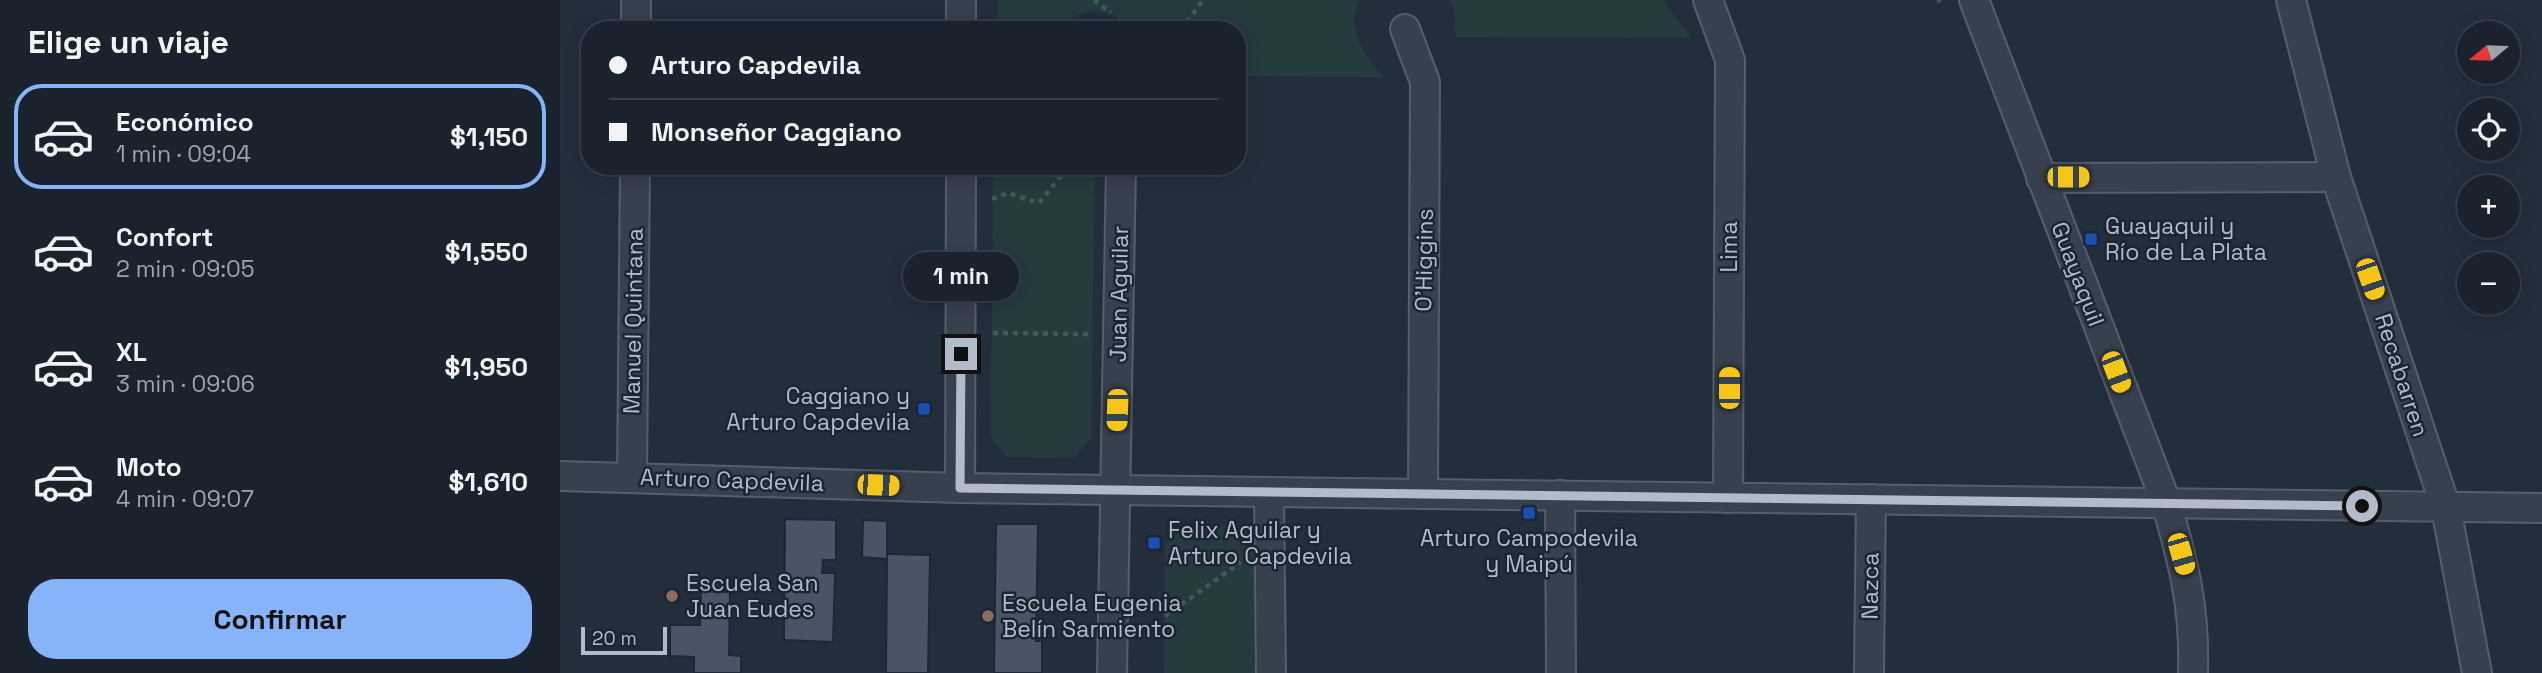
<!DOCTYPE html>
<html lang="es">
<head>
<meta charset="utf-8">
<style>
	body { margin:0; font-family:"Space Grotesk",sans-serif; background:#272f3a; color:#f1f3f6; height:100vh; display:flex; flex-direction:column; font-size:26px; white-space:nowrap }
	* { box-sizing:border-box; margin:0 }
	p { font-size:23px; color:#9fa4aa }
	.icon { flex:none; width:38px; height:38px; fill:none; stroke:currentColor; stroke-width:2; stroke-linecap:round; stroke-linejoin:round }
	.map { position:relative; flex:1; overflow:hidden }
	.panel { display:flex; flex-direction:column; background:#1a222e; width:560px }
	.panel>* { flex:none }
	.hud { position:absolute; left:21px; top:21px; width:665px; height:154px; border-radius:28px; box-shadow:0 4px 18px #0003,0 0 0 2px #383f4a; display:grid; align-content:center; height:154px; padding:0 28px; background:#1a222e }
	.needle { width:46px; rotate:251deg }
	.buttons { position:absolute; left:1897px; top:21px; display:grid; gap:14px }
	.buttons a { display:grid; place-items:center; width:63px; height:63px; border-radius:50%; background:#1a222e; box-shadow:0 4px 18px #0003,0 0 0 2px #383f4a; font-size:35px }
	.scale { position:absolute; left:21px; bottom:18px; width:86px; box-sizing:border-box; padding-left:7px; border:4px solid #b3bbc8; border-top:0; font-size:19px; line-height:24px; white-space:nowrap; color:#b3bbc8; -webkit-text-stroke:5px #1c2532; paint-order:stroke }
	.end { position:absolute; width:32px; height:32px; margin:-16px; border:9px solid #b3bbc8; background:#111; box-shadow:0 0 0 4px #111 }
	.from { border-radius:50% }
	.bubble { position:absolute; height:49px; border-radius:24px; background:#1a222e; box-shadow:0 4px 18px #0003,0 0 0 2px #383f4a; font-size:23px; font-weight:700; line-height:49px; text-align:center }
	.car { position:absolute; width:21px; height:42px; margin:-21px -10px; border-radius:9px; box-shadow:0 0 5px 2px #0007; background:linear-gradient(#f5c518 24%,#345 0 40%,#f5c518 0 76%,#345 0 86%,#f5c518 0) }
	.hud b { display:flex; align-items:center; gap:24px; height:66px; font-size:26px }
	.hud b+b { border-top:2px solid #383f4a }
	.hud i { width:18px; height:18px; background:#f1f3f6 }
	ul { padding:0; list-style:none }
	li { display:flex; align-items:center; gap:21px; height:105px; margin:0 14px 10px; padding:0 14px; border:4px solid transparent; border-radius:28px }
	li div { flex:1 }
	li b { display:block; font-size:26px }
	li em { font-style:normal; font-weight:700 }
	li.on { border-color:#87b4f9 }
	li>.icon { width:63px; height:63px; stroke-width:1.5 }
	h2 { padding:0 28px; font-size:32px; line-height:84px }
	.button { display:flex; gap:14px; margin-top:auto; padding:14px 28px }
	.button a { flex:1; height:80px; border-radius:28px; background:#87b4f9; color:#111; font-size:28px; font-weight:700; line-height:80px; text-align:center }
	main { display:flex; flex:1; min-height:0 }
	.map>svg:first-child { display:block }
	.green { fill:#253b3e }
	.building { fill:#495566; stroke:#1e2734; stroke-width:2 }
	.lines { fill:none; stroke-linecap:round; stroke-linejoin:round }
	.minor-casing { stroke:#555e6b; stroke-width:32 }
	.path { stroke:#43585b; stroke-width:4.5; stroke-dasharray:5 5; stroke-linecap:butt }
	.minor { stroke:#37404d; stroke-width:28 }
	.route { stroke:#b3bbc8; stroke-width:9 }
	.transit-dot { fill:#1a4fb4; stroke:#1c2532; stroke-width:2.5 }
	.education-dot { fill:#8d6e63; stroke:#1c2532; stroke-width:2.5 }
	.labels { text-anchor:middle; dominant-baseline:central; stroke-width:5; stroke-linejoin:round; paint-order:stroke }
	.poi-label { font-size:23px; fill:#b3bbc8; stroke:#1c2532; text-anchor:start }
	.street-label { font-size:23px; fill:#b3bbc8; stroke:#1c2532 }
</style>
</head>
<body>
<main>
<section class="panel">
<h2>Elige un viaje</h2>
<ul>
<li class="on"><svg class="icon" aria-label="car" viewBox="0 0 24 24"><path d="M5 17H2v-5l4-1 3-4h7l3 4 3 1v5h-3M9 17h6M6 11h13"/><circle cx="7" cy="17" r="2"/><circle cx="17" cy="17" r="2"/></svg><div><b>Económico</b><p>1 min · 09:04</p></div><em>$1,150</em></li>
<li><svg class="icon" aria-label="car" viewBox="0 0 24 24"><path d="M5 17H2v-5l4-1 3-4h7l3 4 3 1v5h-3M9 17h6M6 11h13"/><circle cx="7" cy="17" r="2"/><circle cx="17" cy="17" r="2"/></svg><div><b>Confort</b><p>2 min · 09:05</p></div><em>$1,550</em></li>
<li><svg class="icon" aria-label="car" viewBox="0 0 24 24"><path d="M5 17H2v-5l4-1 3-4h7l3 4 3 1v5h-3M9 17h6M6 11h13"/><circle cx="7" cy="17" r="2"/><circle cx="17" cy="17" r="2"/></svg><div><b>XL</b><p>3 min · 09:06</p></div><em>$1,950</em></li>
<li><svg class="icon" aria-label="car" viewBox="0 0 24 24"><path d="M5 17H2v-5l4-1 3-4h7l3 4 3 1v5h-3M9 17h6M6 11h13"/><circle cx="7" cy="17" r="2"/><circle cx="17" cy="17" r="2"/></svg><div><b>Moto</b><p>4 min · 09:07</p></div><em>$1,610</em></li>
</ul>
<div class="button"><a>Confirmar</a></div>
</section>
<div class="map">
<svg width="1982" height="673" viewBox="0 0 1982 673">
	<rect width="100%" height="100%" fill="#232e3d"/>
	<g class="green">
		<path d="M438,0H799C786,31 804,54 823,77L677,76V30H574L551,13L530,11L506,20L496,30H437Z"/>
		<polygon points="889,0 1103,0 1131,38 896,37 894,9"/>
		<polygon points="433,166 535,166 531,438 514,458 448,457 431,438"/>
		<polygon points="624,526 682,527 700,549 698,673 604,673 605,543"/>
	</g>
	<g class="building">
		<polygon points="225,519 276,520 276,560 263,560 262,573 275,573 273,642 224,640"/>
		<polygon points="303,520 327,521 327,559 302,557"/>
		<polygon points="436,524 478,524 476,641 482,641 482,673 434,673"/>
		<polygon points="327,554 370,555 368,673 326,673"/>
		<polygon points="141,591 170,592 169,655 181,656 181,673 134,673 134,657 110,656 110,625 140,625"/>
	</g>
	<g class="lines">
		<g class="minor-casing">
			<g id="minor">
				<polyline points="1148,0 1170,60 1168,498"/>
				<path d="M1414,0L1606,502C1624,565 1635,607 1633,673"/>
				<polyline points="1731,0 1776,177 1886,508 1917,673"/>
				<polyline points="845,29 865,82 863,494"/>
				<polyline points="76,30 76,0"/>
				<polyline points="401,30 401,0"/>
				<polyline points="1481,178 1776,177"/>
				<polyline points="0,476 400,488 1982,508"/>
				<polyline points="72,477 75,166"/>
				<polyline points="400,488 401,166"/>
				<polyline points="709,492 711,673"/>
				<polyline points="1000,495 1001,673"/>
				<polyline points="552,673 561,166"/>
				<polyline points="1309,673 1311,499"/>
			</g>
		</g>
		<g class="path">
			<polyline points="534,0 551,13"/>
			<polyline points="1378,0 1380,2"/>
			<polyline points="621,30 643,0"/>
			<polyline points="432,199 448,193 479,203 509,166"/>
			<polyline points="433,333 530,334"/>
			<polyline points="605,616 681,562"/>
		</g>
		<use href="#minor" class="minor"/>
	</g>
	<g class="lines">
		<polyline class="route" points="401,354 400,488 1802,506"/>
	</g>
	<g class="transit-dot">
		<rect x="1524" y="232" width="14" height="14" rx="3.5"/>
		<rect x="357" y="402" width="14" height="14" rx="3.5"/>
		<rect x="962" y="506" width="14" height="14" rx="3.5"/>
		<rect x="587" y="536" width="14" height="14" rx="3.5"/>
	</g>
	<g class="education-dot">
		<circle cx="112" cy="596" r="7"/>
		<circle cx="428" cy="616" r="7"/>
	</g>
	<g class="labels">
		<g class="poi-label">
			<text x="1545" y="226">Guayaquil y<tspan x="1545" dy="26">Río de La Plata</tspan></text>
			<text x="350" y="396" text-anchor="end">Caggiano y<tspan x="350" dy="26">Arturo Capdevila</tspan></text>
			<text x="608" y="530">Felix Aguilar y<tspan x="608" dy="26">Arturo Capdevila</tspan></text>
			<text x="969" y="538" text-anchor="middle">Arturo Campodevila<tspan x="969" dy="26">y Maipú</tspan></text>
			<text x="126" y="583">Escuela San<tspan x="126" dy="26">Juan Eudes</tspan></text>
			<text x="442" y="603">Escuela Eugenia<tspan x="442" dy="26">Belín Sarmiento</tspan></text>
		</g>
		<g class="street-label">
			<text transform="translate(1169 247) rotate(-90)">Lima</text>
			<text transform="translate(864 260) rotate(-89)">O'Higgins</text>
			<text transform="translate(1518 274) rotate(69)">Guayaquil</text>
			<text transform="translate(559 294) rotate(-89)">Juan Aguilar</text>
			<text transform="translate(73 321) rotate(-89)">Manuel Quintana</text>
			<text transform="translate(1842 375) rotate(72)">Recabarren</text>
			<text transform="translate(172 480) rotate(2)">Arturo Capdevila</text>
			<text transform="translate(1310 586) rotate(-89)">Nazca</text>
		</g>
	</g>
</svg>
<div class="buttons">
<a><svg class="needle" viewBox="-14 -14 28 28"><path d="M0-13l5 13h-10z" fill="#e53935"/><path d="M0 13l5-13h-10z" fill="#9fa4aa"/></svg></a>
<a><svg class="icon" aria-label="locate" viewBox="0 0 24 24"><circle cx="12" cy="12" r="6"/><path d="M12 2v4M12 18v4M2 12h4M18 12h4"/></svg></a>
<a>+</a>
<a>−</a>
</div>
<div class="scale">20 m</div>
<i class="end from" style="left:1802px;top:506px"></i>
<i class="end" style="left:401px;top:354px"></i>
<div class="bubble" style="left:343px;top:252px;width:116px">1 min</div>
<i class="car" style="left:1508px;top:177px;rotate:90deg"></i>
<i class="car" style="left:1810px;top:279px;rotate:161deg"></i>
<i class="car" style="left:1556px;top:372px;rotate:159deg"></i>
<i class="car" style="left:1169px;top:388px;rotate:0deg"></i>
<i class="car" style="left:557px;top:410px;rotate:182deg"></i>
<i class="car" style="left:318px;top:485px;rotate:92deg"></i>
<i class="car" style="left:1621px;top:554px;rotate:164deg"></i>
<div class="hud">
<b><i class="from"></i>Arturo Capdevila</b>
<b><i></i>Monseñor Caggiano</b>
</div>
</div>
</main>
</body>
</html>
